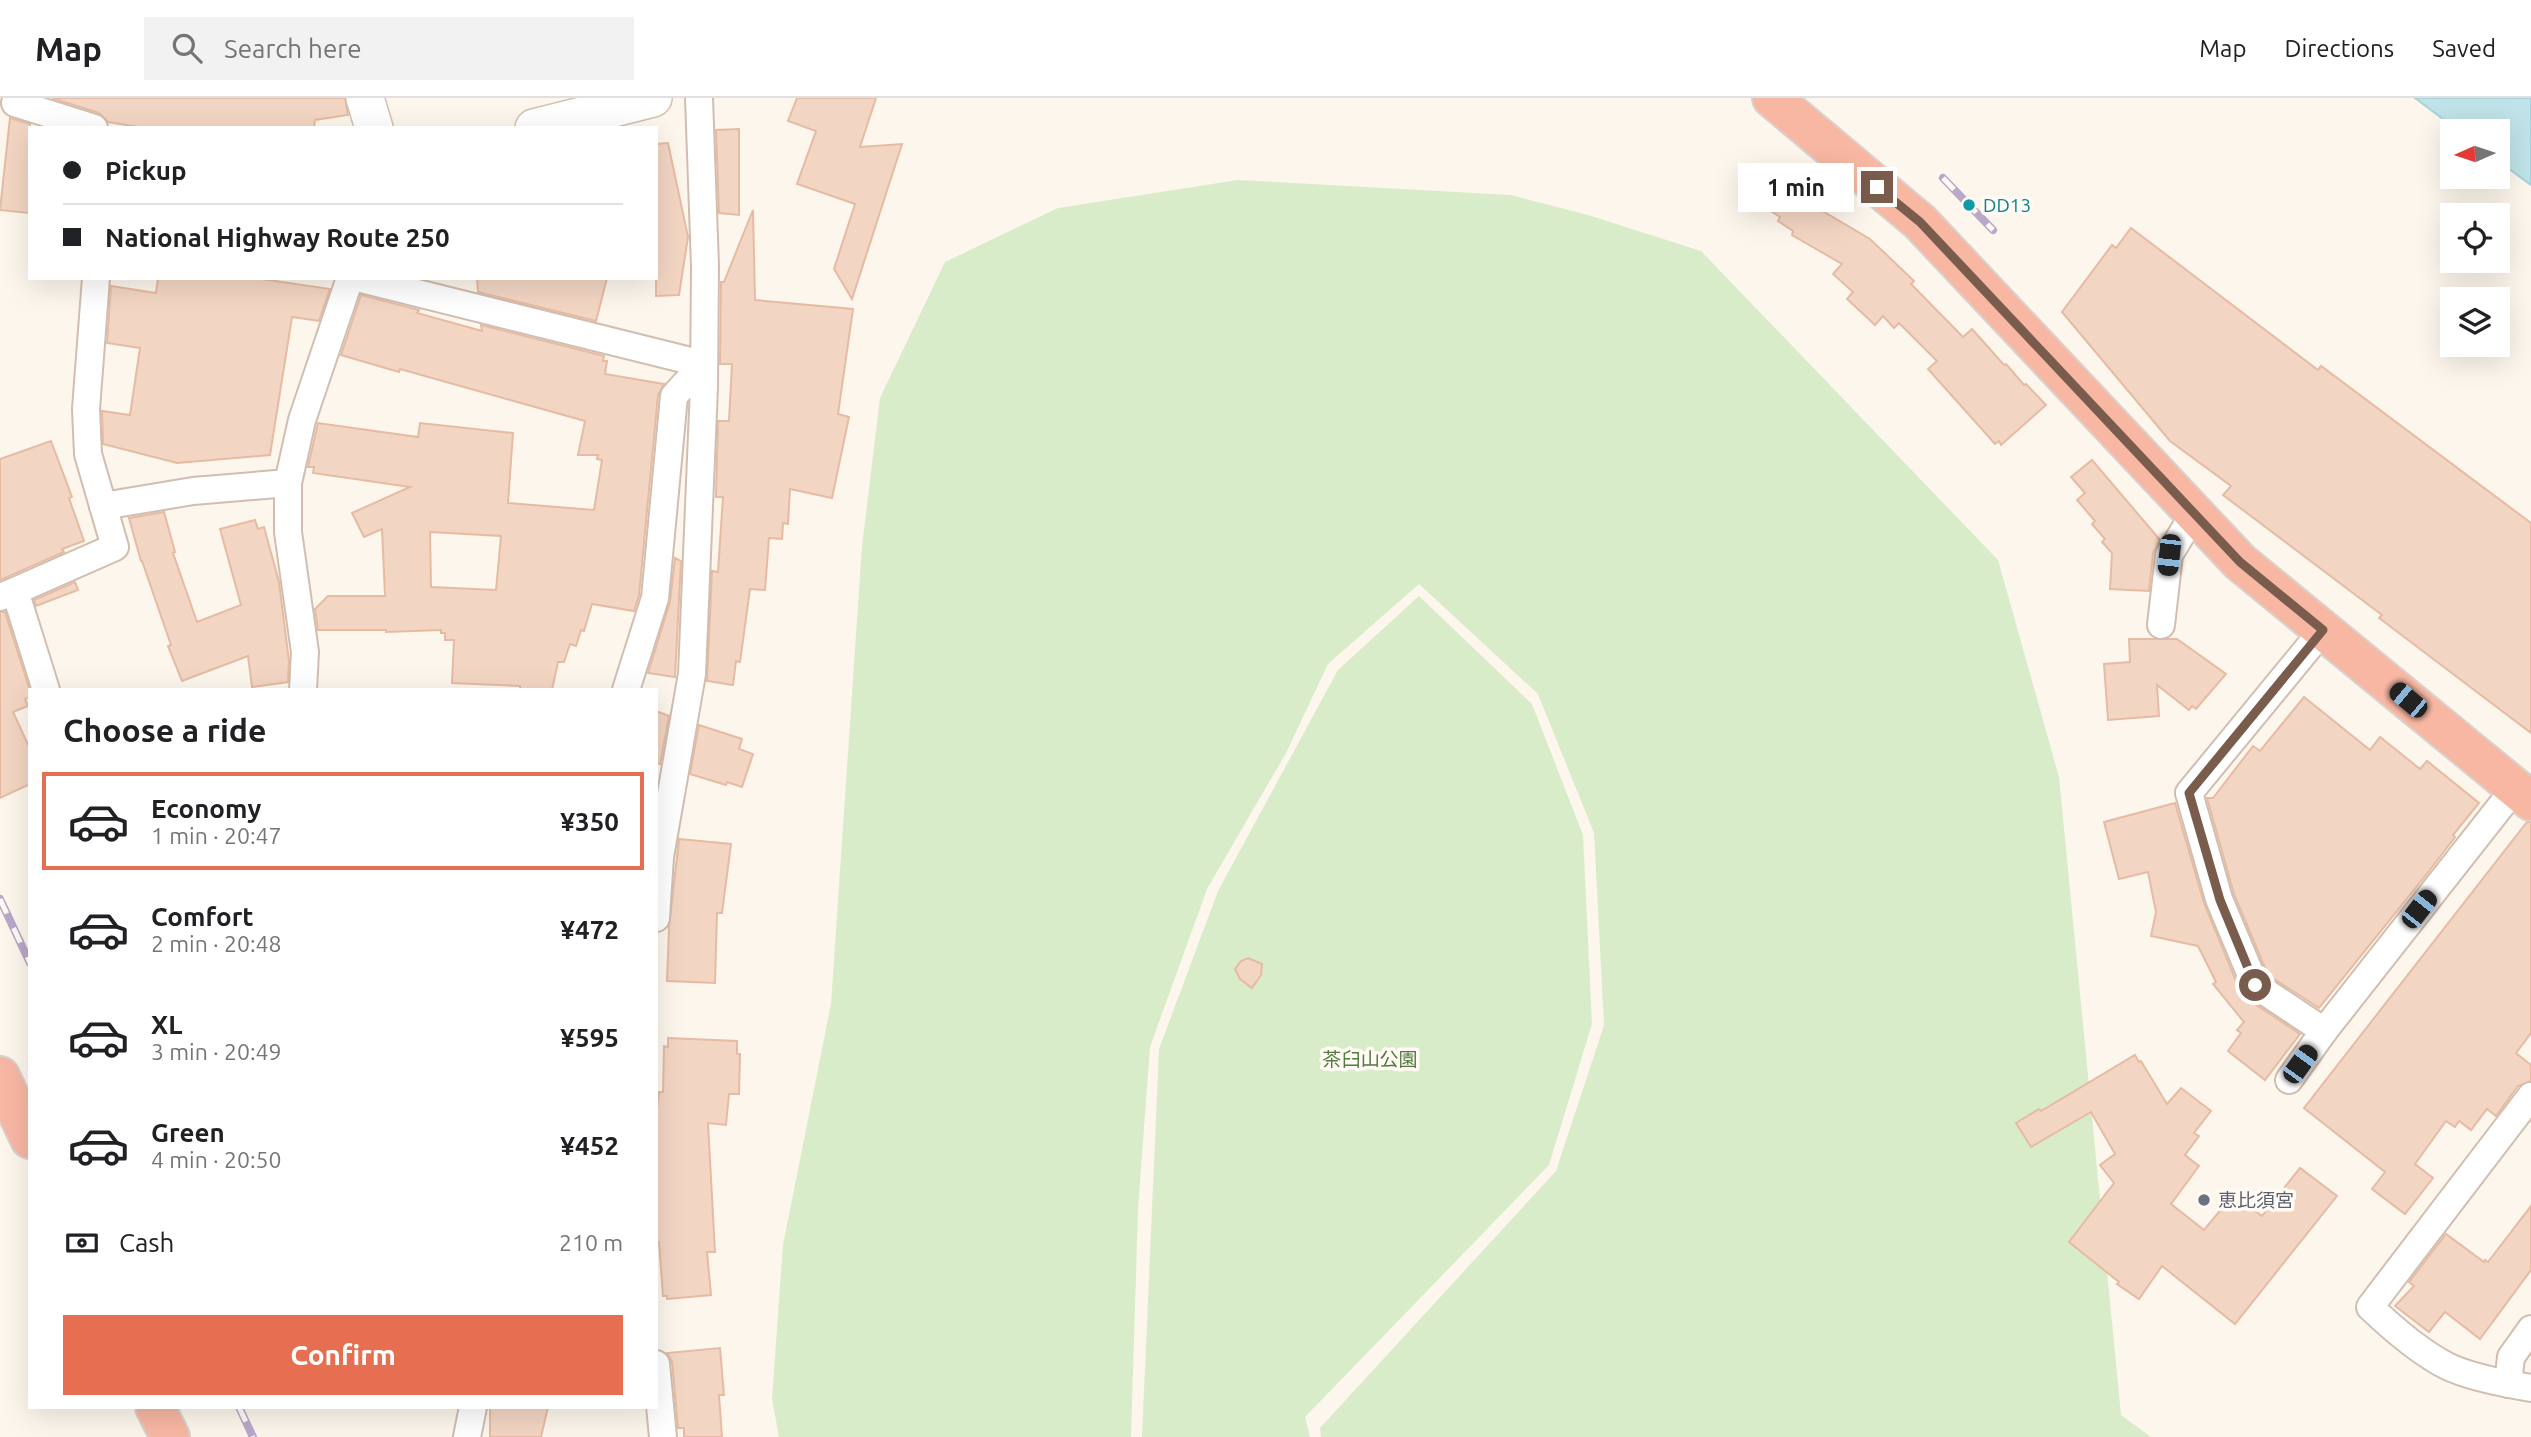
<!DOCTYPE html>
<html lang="en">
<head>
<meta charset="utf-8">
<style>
	body { margin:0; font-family:Ubuntu,"Noto Sans JP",sans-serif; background:#f2f2f2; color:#202124; height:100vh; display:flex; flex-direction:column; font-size:26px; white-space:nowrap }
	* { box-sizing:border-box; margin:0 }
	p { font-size:23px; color:#757577 }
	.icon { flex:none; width:38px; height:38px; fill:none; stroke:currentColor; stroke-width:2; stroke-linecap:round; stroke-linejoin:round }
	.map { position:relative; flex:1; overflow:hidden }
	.sheet { position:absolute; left:28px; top:590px; width:630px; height:721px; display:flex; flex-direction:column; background:#fff; border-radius:0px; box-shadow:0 7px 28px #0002 }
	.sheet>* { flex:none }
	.top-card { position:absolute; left:28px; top:28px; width:630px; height:154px; border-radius:0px; box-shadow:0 7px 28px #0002; display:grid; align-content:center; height:154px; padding:0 35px; background:#fff }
	.needle { width:46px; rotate:267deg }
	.controls { position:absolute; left:2440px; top:21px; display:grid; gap:14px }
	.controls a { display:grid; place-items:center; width:70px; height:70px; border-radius:0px; background:#fff; box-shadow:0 7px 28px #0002; font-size:35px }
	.end { position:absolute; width:32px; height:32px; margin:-16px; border:9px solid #7a5c4d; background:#fff; box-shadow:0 0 0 4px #fff }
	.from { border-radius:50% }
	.bubble { position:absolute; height:49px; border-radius:0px; background:#fff; box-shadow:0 7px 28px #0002; font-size:23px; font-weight:700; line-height:49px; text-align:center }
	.car { position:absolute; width:21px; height:42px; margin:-21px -10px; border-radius:9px; box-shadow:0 0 5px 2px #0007; background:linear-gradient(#222 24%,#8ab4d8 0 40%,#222 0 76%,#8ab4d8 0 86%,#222 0) }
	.top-card b { display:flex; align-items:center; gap:24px; height:66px; font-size:26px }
	.top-card b+b { border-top:2px solid #e0e0e0 }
	.top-card i { width:18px; height:18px; background:#202124 }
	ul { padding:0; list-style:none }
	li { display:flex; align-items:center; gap:21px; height:98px; margin:0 14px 10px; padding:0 21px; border:4px solid transparent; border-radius:0px }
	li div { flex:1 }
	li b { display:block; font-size:26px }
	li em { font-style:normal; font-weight:700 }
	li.on { border-color:#e76f51 }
	li>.icon { width:63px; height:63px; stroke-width:1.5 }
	h2 { padding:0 35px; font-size:32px; line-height:84px }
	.pay { display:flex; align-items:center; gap:18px; height:77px; padding:0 35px; font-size:26px }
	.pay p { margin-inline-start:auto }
	.cta { display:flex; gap:14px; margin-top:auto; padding:14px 35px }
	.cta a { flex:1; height:80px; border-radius:0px; background:#e76f51; color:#fff; font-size:28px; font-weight:700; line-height:80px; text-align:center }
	header { display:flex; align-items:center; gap:42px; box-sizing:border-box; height:98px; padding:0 35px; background:#fff; border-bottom:2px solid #e0e0e0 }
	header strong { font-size:33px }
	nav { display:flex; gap:38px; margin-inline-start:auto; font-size:24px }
	.search { width:490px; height:63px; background:#f2f2f2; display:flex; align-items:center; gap:18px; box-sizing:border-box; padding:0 24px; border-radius:0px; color:#757577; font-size:26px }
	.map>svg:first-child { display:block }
	.green { fill:#d8ecc9 }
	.water { fill:#bfe3e8; stroke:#a5d3da; stroke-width:2 }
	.building { fill:#f3d5c3; stroke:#e6bba3; stroke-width:2; fill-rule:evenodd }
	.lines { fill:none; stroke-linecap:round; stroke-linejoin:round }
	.street-casing { stroke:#d1beb0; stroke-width:30 }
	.secondary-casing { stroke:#d6c0b0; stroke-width:40 }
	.highway-casing { stroke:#dad1cd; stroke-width:42 }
	.street { stroke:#fff; stroke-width:26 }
	.secondary { stroke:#fff; stroke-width:37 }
	.highway { stroke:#f7b7a3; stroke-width:38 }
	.rail-casing { stroke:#b9a8c9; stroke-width:8 }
	.rail { stroke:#fffaf3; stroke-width:5; stroke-dasharray:16; stroke-linecap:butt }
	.route { stroke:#7a5c4d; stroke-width:9 }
	.culture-dot { fill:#0f9aa8; stroke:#fffaf3; stroke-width:2.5 }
	.worship-dot { fill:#6b7280; stroke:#fffaf3; stroke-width:2.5 }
	.labels { text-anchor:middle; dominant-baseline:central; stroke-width:7; stroke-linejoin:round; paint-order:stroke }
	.culture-label { font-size:19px; fill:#0d838f; stroke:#fffaf3; text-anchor:start }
	.park-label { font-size:19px; fill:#537a41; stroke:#fffaf3 }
	.worship-label { font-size:19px; fill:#5b616d; stroke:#fffaf3; text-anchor:start }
</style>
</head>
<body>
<header>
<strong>Map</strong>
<div class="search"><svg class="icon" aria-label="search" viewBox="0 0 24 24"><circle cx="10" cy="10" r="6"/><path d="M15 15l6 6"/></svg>Search here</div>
<nav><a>Map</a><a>Directions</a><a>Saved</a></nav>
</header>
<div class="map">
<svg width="2531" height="1339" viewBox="0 0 2531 1339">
	<rect width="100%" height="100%" fill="#fdf6ec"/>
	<g class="green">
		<polygon points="1238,82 1511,97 1588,117 1701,153 1998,462 2059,679 2121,1317 2151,1339 1321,1339 1320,1330 1556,1073 1604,927 1594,735 1538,596 1419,486 1328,566 1286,655 1207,791 1150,949 1138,1111 1131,1339 779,1339 772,1301 783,1147 831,906 862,448 880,300 945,164 1058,110"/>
		<polygon points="1419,498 1532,606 1583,737 1592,926 1549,1067 1305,1319 1310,1339 1142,1339 1159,951 1218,793 1338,572"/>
	</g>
	<polygon class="water" points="2415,0 2531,0 2531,87 2497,62 2497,33 2459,33"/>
	<g class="building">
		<polygon points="52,0 345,0 348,17 315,22 314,30 144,30 108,24 99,15"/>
		<polygon points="797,0 876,0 860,49 902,46 852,201 834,171 855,106 797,86 816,33 788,23"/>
		<polygon points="10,20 30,26 29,115 0,112"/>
		<polygon points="739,31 739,117 719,115 716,32"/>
		<polygon points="668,45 688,139 679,197 656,198 656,46"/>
		<polygon points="1753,72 1870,141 1914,183 1911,186 1963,239 1972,231 2004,267 2006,266 2024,287 2026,286 2046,307 2001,347 1999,343 1995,346 1928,271 1937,263 1899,225 1894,230 1883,218 1875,227 1847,201 1853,194 1833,176 1842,166 1792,137 1793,133 1778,123 1780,119 1739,92"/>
		<polygon points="753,112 755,202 853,211 838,316 849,319 832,400 790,391 788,426 783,425 782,441 769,440 765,492 750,491 740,564 736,563 733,587 707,583 712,473 718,474 723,399 716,399 718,323 729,323 732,266 720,266 721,184 724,184"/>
		<polygon points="2131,130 2318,272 2321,268 2531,425 2531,635 2379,520 2382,517 2223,397 2231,388 2170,343 2062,214 2112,147 2116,150"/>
		<polygon points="158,180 255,180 330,191 319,223 292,219 270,357 177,365 103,346 102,313 130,317 140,250 107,245 111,188 156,195"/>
		<polygon points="477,180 607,180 596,223 478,194"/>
		<path d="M361,197L419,212L417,215L482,233L481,227L604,258L603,263H607L605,276L664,286L658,297L639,497L634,513L592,506L584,533L581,532L576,548L570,546L564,564H558L552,592H520V588L452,585L454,542H445V535H441V532L386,534V532H318L315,511L328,498H385L382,431L364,439L352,415L410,389L313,375L314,369H308L318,325L418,339L420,325L513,335L508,405L594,412L602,362L597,361L598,357H578L585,323L400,271L399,274L341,257ZM430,434L501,438L496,492L431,489Z"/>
		<polygon points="51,343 72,399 69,400 84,443 62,451 64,454 0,482 0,361"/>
		<polygon points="2092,362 2160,442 2153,455 2149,493 2110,491 2112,455 2102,444 2105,441 2092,426 2095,423 2077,402 2085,395 2071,379"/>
		<polygon points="164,414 175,454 173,455 197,524 241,507 220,431 255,422 258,431 264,429 279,484 289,563 288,584 252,589 248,558 182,583 168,548 171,547 142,463 141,463 129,420"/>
		<polygon points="675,460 681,463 675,579 648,575 670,504"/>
		<polygon points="75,484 78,492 36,508 34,502"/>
		<polygon points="0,514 5,514 30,593 30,599 25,601 28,608 13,614 30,651 30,686 0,700"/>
		<polygon points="2129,541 2177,541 2226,576 2196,611 2192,608 2189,612 2157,587 2159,618 2108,622 2104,566 2130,564"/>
		<polygon points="2304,599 2370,652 2380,639 2420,671 2427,663 2479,705 2453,737 2455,739 2426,777 2319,910 2268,877 2234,796 2207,700 2213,700 2253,648 2260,653"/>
		<polygon points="656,613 669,618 660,666 656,665"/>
		<polygon points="699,627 742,641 739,651 753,656 742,689 727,684 726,687 690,676"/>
		<polygon points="2175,705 2204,805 2240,893 2246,900 2300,936 2265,982 2228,953 2241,935 2237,932 2244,924 2213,886 2216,884 2198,848 2151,838 2156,814 2148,774 2119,781 2104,724"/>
		<polygon points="2527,724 2531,724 2531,935 2516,955 2531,967 2531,983 2518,988 2496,1018 2487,1011 2471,1032 2459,1023 2455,1029 2446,1023 2415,1066 2433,1080 2405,1116 2372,1091 2385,1074 2304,1010"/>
		<polygon points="679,741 731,746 722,815 717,815 715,885 667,883 669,829"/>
		<polygon points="1248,860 1262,866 1261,877 1252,890 1240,881 1235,871 1241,863"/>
		<polygon points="668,940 737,943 737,956 740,956 739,996 729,996 726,1027 708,1025 715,1154 707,1154 711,1197 667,1201 667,1198 663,1198 659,1144 656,1144 656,1020 659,994 663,994 664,948 668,949"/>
		<polygon points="2135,957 2139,964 2141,963 2167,1006 2181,990 2211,1013 2194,1035 2199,1038 2185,1057 2199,1068 2171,1106 2204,1132 2234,1096 2262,1118 2300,1070 2337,1098 2235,1226 2162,1168 2139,1201 2117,1186 2119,1184 2069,1144 2114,1085 2100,1067 2115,1056 2091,1014 2031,1049 2016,1025 2039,1011 2041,1013"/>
		<polygon points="2531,1108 2531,1172 2480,1241 2445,1214 2429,1234 2395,1208 2414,1188 2409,1184 2446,1136 2484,1164 2485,1162 2488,1164"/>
		<polygon points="720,1250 724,1297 719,1297 722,1339 684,1339 684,1330 678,1330 672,1264 667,1255"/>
		<polygon points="490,1309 548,1309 541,1339 490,1339"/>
	</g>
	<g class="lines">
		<g class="street-casing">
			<g id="street">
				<polyline points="15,5 94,30"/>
				<polyline points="357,180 703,266 674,298 655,500 626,592"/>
				<polyline points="103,408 193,393 288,385"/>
				<polyline points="15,493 115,449 88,356 86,311 96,180"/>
				<polyline points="0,499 15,493 46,592"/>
				<polyline points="2161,527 2169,457 2194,416"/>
				<polyline points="2323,532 2189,695 2219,801 2255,887 2324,933"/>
				<polyline points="303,592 305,554 288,434 288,385 302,322 350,180"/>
				<polyline points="656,820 660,759 692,576 704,289 705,168 699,0"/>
				<polyline points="2289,982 2324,933 2515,690"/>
				<path d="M2531,998L2370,1209C2393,1231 2418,1253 2447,1268C2469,1279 2507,1286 2531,1290"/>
				<polyline points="656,1266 663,1339"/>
				<polyline points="2508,1286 2511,1259 2531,1231"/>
				<polyline points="467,1339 473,1309"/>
			</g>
		</g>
		<g class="secondary-casing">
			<g id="secondary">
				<polyline points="365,0 374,30"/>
				<polyline points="534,30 653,0"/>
			</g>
		</g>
		<g class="highway-casing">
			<g id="highway">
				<polyline points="1772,0 1920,124 2240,464 2531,703"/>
				<polyline points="0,978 30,1041"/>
				<polyline points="155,1309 170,1339"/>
			</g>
		</g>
		<use href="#street" class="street"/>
		<use href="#secondary" class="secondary"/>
		<use href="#highway" class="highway"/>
		<g class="rail-casing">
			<g id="rail">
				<polyline points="1943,80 1993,132"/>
				<polyline points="0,801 30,865"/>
				<polyline points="239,1309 253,1339"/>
			</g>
		</g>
		<use href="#rail" class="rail"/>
	</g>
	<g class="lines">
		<polyline class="route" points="1877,89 1920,124 2240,464 2323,532 2189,695 2220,802 2255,887"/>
	</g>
	<circle class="culture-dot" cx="1969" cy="107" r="7"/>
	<circle class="worship-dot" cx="2204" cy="1102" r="7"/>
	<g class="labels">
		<g class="culture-label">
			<text x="1983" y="107">DD13</text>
		</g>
		<g class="park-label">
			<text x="1370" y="961">茶臼山公園</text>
		</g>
		<g class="worship-label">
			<text x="2218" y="1102">恵比須宮</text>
		</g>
	</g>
</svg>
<div class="controls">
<a><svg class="needle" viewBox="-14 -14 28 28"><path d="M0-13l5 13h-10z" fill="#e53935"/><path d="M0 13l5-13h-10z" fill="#757577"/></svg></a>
<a><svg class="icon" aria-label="locate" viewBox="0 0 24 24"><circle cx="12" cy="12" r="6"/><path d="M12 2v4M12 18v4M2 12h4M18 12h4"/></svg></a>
<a><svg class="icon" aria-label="layers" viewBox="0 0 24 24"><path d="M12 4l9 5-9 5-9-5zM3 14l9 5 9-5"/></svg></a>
</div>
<i class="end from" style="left:2255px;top:887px"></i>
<i class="end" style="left:1877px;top:89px"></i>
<div class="bubble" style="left:1738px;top:65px;width:116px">1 min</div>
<i class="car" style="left:2169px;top:457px;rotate:186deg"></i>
<i class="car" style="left:2408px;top:602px;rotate:310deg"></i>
<i class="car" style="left:2419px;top:811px;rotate:38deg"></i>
<i class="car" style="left:2300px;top:966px;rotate:36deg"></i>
<div class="top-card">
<b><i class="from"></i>Pickup</b>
<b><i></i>National Highway Route 250</b>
</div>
<section class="sheet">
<h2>Choose a ride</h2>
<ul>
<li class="on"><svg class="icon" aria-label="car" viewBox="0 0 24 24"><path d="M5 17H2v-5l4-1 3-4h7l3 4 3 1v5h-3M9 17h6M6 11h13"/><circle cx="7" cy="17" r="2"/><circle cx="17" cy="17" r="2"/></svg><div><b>Economy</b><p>1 min · 20:47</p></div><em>¥350</em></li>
<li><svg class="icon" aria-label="car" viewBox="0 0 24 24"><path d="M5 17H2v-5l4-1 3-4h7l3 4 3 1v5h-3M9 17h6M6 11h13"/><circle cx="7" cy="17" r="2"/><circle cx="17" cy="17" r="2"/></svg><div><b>Comfort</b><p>2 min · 20:48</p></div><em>¥472</em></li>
<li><svg class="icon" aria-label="car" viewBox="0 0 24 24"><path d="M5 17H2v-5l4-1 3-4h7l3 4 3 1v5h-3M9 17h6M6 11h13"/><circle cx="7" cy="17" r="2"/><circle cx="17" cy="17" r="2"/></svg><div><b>XL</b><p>3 min · 20:49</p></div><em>¥595</em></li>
<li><svg class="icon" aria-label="car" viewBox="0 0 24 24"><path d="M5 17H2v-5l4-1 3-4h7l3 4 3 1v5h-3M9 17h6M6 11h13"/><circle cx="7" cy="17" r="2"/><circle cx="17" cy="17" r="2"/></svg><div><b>Green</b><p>4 min · 20:50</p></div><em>¥452</em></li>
</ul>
<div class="pay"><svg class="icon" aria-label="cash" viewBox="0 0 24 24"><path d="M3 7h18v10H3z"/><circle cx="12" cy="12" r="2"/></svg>Cash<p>210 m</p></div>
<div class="cta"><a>Confirm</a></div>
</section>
</div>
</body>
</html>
